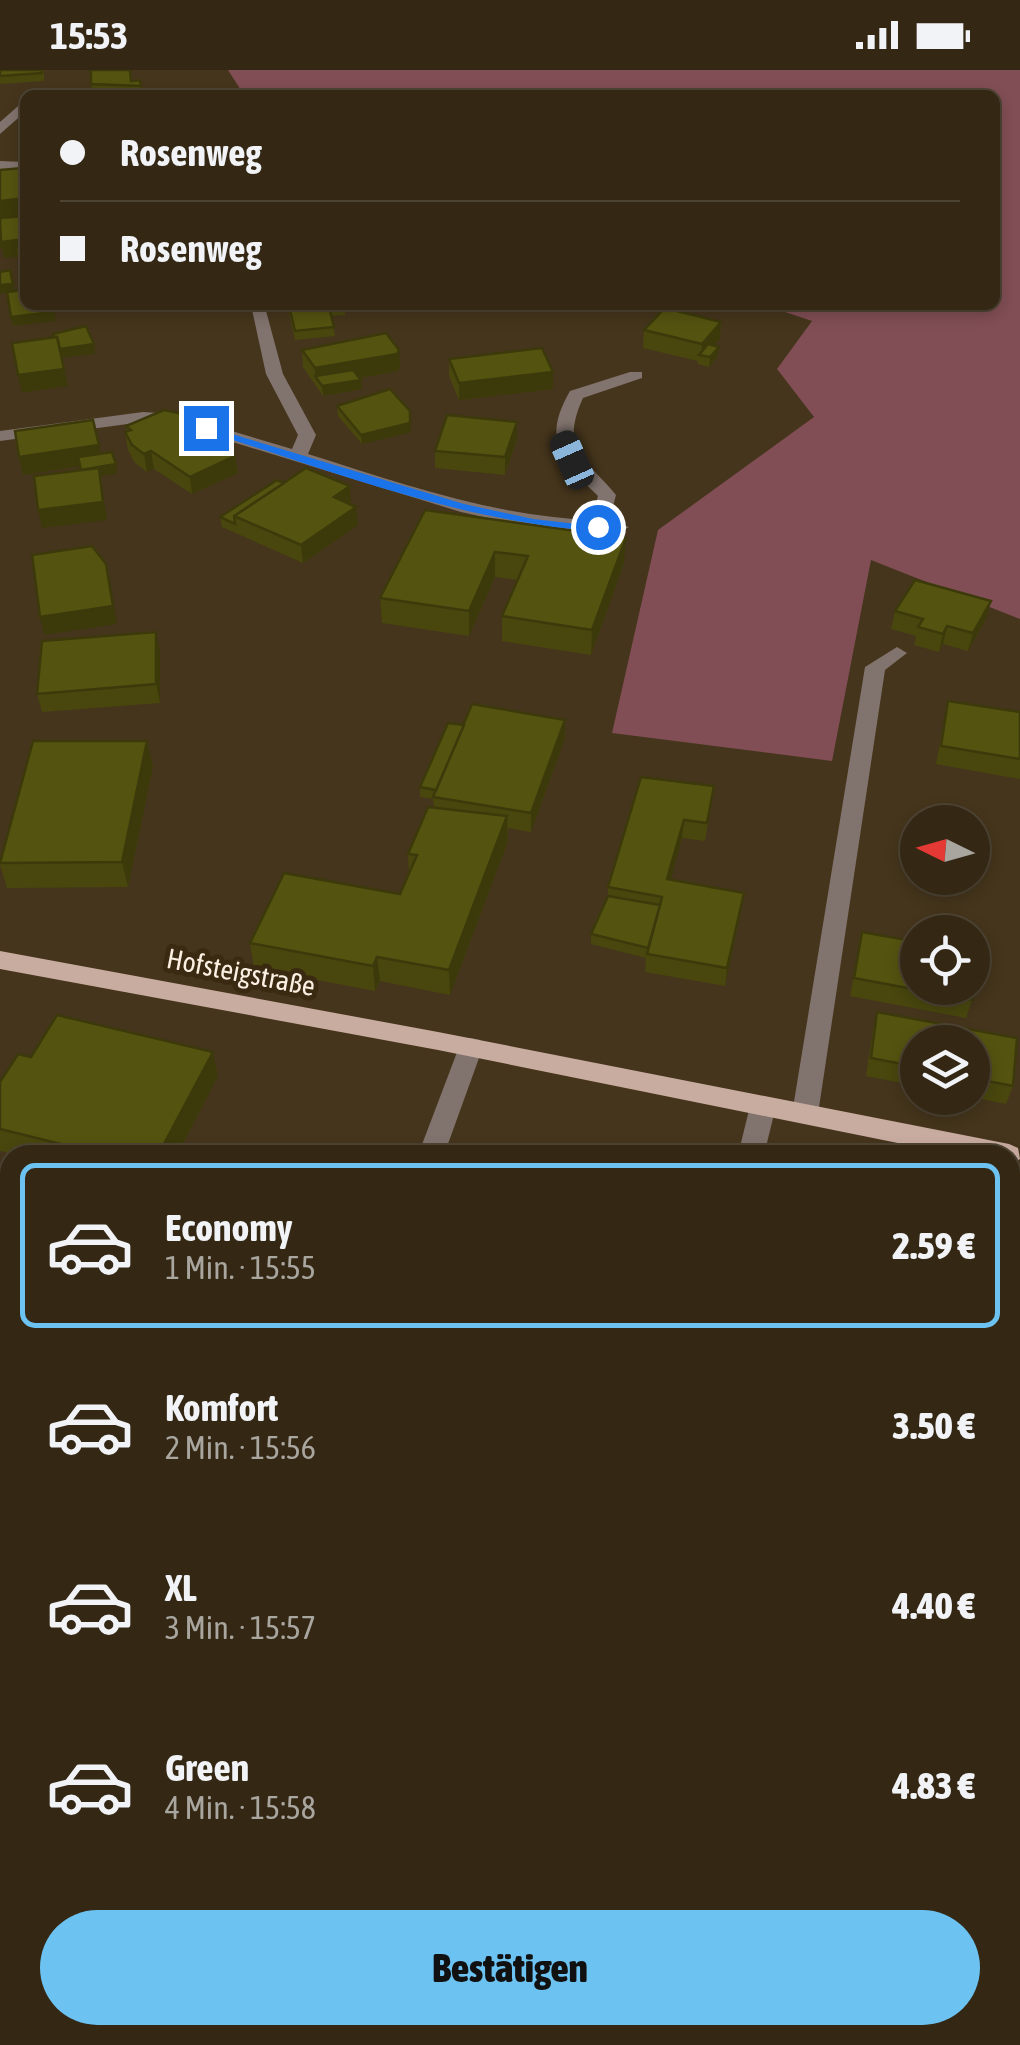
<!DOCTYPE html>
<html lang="de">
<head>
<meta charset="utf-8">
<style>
	body { margin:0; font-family:"Asap Condensed",sans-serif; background:#3f3422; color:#f1f3f6; height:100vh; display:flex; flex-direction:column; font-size:38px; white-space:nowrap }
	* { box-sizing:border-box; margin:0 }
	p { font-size:32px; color:#a9a6a0 }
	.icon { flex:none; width:55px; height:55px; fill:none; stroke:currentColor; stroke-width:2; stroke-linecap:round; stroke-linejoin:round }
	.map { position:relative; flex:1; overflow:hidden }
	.drawer { position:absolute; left:0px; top:1075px; width:1020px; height:900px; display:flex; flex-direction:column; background:#342815; border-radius:30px 30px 0 0; box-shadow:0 5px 15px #0003,0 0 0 2px #4e4434 }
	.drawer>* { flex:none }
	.banner { position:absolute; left:20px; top:20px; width:980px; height:220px; border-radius:15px; box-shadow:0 5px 15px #0003,0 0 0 2px #4e4434; display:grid; align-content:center; height:220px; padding:0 40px; background:#342815 }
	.needle { width:65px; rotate:275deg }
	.controls { position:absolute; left:900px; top:735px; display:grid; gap:20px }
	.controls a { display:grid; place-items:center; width:90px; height:90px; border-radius:50%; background:#342815; box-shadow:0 5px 15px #0003,0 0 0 2px #4e4434; font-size:50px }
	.end { position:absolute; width:45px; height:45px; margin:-22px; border:12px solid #1a73e8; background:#fff; box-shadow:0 0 0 5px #fff }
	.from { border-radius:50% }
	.car { position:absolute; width:30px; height:60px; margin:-30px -15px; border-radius:12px; box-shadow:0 0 8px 2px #0007; background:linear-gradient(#222 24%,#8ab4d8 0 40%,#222 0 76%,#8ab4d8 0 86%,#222 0) }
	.banner b { display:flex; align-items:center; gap:35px; height:95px; font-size:38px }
	.banner b+b { border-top:2px solid #4e4434 }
	.banner i { width:25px; height:25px; background:#f1f3f6 }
	ul { padding:18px 0 0; list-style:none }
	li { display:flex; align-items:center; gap:30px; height:165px; margin:0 20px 15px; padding:0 20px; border:5px solid transparent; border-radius:15px }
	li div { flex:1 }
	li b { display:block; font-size:38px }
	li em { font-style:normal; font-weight:800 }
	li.selected { border-color:#6cc3f2 }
	li>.icon { width:90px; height:90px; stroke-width:1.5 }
	.action { display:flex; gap:20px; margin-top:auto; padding:20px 40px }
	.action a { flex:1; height:115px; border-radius:60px; background:#6cc3f2; color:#111; font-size:40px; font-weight:800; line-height:115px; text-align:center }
	.status { display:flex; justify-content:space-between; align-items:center; height:70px; padding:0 50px; background:#342815; direction:ltr }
	.status svg { height:28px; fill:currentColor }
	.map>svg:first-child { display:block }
	.green { fill:#804e54 }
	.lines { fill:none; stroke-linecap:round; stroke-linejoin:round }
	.minor { fill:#81736d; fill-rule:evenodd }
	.major { fill:#c9aca0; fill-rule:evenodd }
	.wall { fill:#49470e }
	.shaded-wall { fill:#3c3a0b }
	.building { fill:#555310; stroke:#3c3a0b; stroke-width:2.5 }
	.route { fill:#1a73e8 }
	.labels { text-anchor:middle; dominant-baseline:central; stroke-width:10; stroke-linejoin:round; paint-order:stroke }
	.street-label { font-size:28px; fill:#fbf0e2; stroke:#3b2a12 }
</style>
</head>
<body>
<div class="status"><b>15:53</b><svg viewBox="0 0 49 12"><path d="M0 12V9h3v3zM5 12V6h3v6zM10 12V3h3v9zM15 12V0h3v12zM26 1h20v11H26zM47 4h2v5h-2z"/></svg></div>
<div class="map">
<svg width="1020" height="1975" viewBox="0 0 1020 1975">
	<rect width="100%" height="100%" fill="#45351c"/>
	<polygon class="green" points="228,0 1020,0 1020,549 871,490 832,691 612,663 658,460 814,347 777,299 812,251 764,235 995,235 995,25 244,25"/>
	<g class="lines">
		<g class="minor">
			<polygon points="25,30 25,42 0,64 0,52"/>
			<polygon points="0,91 25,92 25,100 0,99"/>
			<path d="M251,235L265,237L283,304L316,365L308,384C401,413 492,446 591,450L598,426C562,391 541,371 570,321L630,302H642V308L583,328C559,381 586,388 616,425L609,451L629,457L620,462L533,458L461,442L174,354L143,352L0,371V361L143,342L175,344L292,379L298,365L266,304Z"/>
			<polygon points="897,577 907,583 885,600 818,1044 814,1051 796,1051 792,1044 865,597"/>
			<polygon points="471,968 480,970 483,977 444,1085 418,1085 459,977 462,970"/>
			<polygon points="763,1026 772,1029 776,1036 764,1085 738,1085 750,1036 754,1029"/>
			<polygon points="520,1965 558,1965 555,1975 517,1975"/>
		</g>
		<polygon class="major" points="0,881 438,962 1009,1074 1018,1078 1020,1089 1010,1095 1010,1085 957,1085 438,980 0,899"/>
	</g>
	<g class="wall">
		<polygon points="0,0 44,0 44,11 0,14"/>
		<polygon points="140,10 142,24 93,22 91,14"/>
		<polygon points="287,235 344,235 345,245 331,246 335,266 295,270"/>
		<polygon points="721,252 720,269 714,276 718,286 709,297 698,294 698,291 643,278 644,260"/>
		<polygon points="302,280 400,297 398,301 360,308 362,319 323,326 303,297"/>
		<polygon points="449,289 553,319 459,330 449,306"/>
		<polygon points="337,336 411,362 362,374 338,346"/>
		<polygon points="126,356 210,369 235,386 238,403 192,424 154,399 147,402 135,393 128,380 125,362 127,362"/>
		<polygon points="517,369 505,405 435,398 435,381"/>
		<polygon points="351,434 358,455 303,493 222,457 220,447"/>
		<polygon points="425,440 624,493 591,585 502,571 502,546 517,510 495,507 469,566 382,553 380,528"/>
		<polygon points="895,541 986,549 968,581 943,574 939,582 914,575 916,566 891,559"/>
		<polygon points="160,580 160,633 42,642 37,624"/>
		<polygon points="948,631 1020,642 1020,709 936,694"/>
		<polygon points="565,668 531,762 508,758 508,771 450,925 380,911 375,921 254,898 250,873 400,824 409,803 408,784 434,738 433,729 420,727 420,717"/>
		<polygon points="153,696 128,817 7,818 0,795 0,790"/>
		<polygon points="714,716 705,771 682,768 670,810 741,841 725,916 645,902 646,888 591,874 591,864 608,826 608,817"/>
		<polygon points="862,862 972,930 966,948 850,926"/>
		<polygon points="877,942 1017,968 1013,1016 1006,1034 972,1027 972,972 918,972 918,1016 866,1006 873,960"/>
		<polygon points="31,987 218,1006 177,1085 17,1085 0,1081 0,1012"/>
		<polygon points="0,1489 10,1492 10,1652 0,1648"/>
	</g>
	<g class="shaded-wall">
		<polygon points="25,128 25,144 0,148 0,131"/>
		<polygon points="25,169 25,194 19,195 17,187 4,188 2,178 0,179 0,170"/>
		<polygon points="13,214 15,223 0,224 0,215"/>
		<polygon points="54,242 56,251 13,256 11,247"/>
		<polygon points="721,252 720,269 705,286 701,285 702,274"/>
		<polygon points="94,274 95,284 62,288 60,279"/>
		<polygon points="719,277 718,286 709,297 710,287"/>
		<polygon points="399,280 400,297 398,301 321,315 315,306 315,298"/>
		<polygon points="64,299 68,316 22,323 18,305"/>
		<polygon points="553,302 553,319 459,330 459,313"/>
		<polygon points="361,310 362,319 323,326 322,316"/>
		<polygon points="410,341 411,362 362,374 361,365"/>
		<polygon points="517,352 517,369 505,405 505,387"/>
		<polygon points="207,353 210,371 194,359"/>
		<polygon points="99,375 102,393 23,405 19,387"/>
		<polygon points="151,381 154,399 147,402 144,384"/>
		<polygon points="235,386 238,403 192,424 190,407"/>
		<polygon points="116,394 117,404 100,406 107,450 42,458 38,440 81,400"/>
		<polygon points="350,416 351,434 334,427"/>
		<polygon points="356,437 358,455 303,493 301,475"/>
		<polygon points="626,468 624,493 591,585 592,560"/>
		<polygon points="495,482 495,507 469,566 469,541"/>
		<polygon points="110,512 117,554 44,565 40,547"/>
		<polygon points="991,531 986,549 968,581 973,563"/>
		<polygon points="947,556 943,574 939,582 943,564"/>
		<polygon points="156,562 160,580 160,633 156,614"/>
		<polygon points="565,650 565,668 531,762 531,743"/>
		<polygon points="147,671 153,696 128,817 122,792"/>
		<polygon points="507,746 508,771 450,925 449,900"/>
		<polygon points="684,750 682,768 666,828 667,809"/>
		<polygon points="744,823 741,841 725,916 727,898"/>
		<polygon points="377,887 380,911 375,921 373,896"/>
		<polygon points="213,982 218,1006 177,1085 158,1085"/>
		<polygon points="10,1310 10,1320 0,1322 0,1313"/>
	</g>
	<g class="building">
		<polygon points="0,0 42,0 42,3 0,6"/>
		<polygon points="91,0 130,0 131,11 140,10 141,16 91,14"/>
		<polygon points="22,98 25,107 25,128 0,131 0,100"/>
		<polygon points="25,146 25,169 1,172 0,148"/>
		<polygon points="25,177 25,185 17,186 16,178"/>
		<polygon points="10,200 13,214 0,215 0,202"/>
		<polygon points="25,220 25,235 52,235 54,242 11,247 7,222"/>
		<polygon points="329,237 334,257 295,261 290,240"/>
		<polygon points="665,238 721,252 702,274 644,260"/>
		<polygon points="86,256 94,274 60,279 57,267 54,267 53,264"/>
		<polygon points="386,263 399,280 397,284 315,298 302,280"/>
		<polygon points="57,267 64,299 18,305 12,273"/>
		<polygon points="708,274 719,277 710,287 699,285"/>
		<polygon points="542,278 553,302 459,313 449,289"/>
		<polygon points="353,300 361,310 322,316 315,306"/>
		<polygon points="390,319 410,341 410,353 361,365 337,336"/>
		<polygon points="164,340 197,347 207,353 194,359 235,386 190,407 151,381 144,384 132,375 125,362 131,360 126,356"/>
		<polygon points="447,345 517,352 505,387 435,381"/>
		<polygon points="93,350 99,375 19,387 15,361"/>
		<polygon points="112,382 116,394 81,400 78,387"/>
		<polygon points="99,398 103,432 38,440 34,406"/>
		<polygon points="306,398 350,416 334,427 356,437 301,475 234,446"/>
		<polygon points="277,410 284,413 234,446 235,454 220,447"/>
		<polygon points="425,440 626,468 592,560 502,546 528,486 495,482 469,541 380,528"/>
		<polygon points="92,476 106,494 113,536 40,547 32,485"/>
		<polygon points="915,510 991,531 973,563 947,556 943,564 918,557 923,549 895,541"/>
		<polygon points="156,562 156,614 37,624 42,571"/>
		<polygon points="948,631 1020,642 1020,689 941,676"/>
		<polygon points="472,634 565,650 531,743 433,727"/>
		<polygon points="448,653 464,655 436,720 420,717"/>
		<polygon points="33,671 147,671 122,792 0,793"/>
		<polygon points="641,707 714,716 707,753 684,750 667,809 744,823 727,898 647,884 662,827 608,817"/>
		<polygon points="428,737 507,746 449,900 377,887 373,896 250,873 284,803 400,824 417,785 408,784"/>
		<polygon points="608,826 660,835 648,878 591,864"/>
		<polygon points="862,862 918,872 918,918 972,918 972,882 977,883 972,930 854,908"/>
		<polygon points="877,942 1017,968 1013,1016 972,1008 972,972 918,972 918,997 871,988"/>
		<polygon points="57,945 213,982 158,1085 105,1085 0,1059 0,1012 18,984 31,987"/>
		<polygon points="10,1253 10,1310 0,1313 0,1255"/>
		<polygon points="0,1489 10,1492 10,1642 0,1638"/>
	</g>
	<path class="route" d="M202,355L464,434L533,449L604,457L598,461C461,452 332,401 202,360Z"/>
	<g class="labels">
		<g class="street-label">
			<text transform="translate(241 902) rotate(11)">Hofsteigstraße</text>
		</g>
	</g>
</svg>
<div class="controls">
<a><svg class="needle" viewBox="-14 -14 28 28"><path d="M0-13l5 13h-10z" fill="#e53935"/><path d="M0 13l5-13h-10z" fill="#a9a6a0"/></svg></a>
<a><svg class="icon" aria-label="locate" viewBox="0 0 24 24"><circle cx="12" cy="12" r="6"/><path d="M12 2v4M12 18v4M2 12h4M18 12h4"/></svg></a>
<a><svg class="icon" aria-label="layers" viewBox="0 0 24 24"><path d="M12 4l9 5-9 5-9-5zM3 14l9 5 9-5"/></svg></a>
</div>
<i class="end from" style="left:598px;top:457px"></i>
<i class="end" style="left:206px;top:358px"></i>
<i class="car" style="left:572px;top:390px;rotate:336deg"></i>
<div class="banner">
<b><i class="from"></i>Rosenweg</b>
<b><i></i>Rosenweg</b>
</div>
<section class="drawer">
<ul>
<li class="selected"><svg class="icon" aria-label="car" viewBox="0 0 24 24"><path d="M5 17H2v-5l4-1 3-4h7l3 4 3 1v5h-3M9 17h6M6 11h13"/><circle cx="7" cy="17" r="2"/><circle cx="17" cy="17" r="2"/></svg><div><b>Economy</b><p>1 Min. · 15:55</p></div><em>2.59 €</em></li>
<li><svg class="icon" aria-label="car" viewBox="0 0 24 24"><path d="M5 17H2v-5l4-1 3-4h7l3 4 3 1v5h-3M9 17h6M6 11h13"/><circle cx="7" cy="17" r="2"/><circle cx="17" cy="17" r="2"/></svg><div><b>Komfort</b><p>2 Min. · 15:56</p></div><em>3.50 €</em></li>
<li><svg class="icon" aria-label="car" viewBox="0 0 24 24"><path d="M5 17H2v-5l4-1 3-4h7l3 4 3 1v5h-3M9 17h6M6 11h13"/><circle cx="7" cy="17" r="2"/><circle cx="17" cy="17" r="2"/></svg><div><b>XL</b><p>3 Min. · 15:57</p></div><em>4.40 €</em></li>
<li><svg class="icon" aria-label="car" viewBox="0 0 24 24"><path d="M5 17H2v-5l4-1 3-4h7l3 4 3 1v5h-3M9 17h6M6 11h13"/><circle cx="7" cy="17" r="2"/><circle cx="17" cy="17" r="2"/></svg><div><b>Green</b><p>4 Min. · 15:58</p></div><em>4.83 €</em></li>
</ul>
<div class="action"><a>Bestätigen</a></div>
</section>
</div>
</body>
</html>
